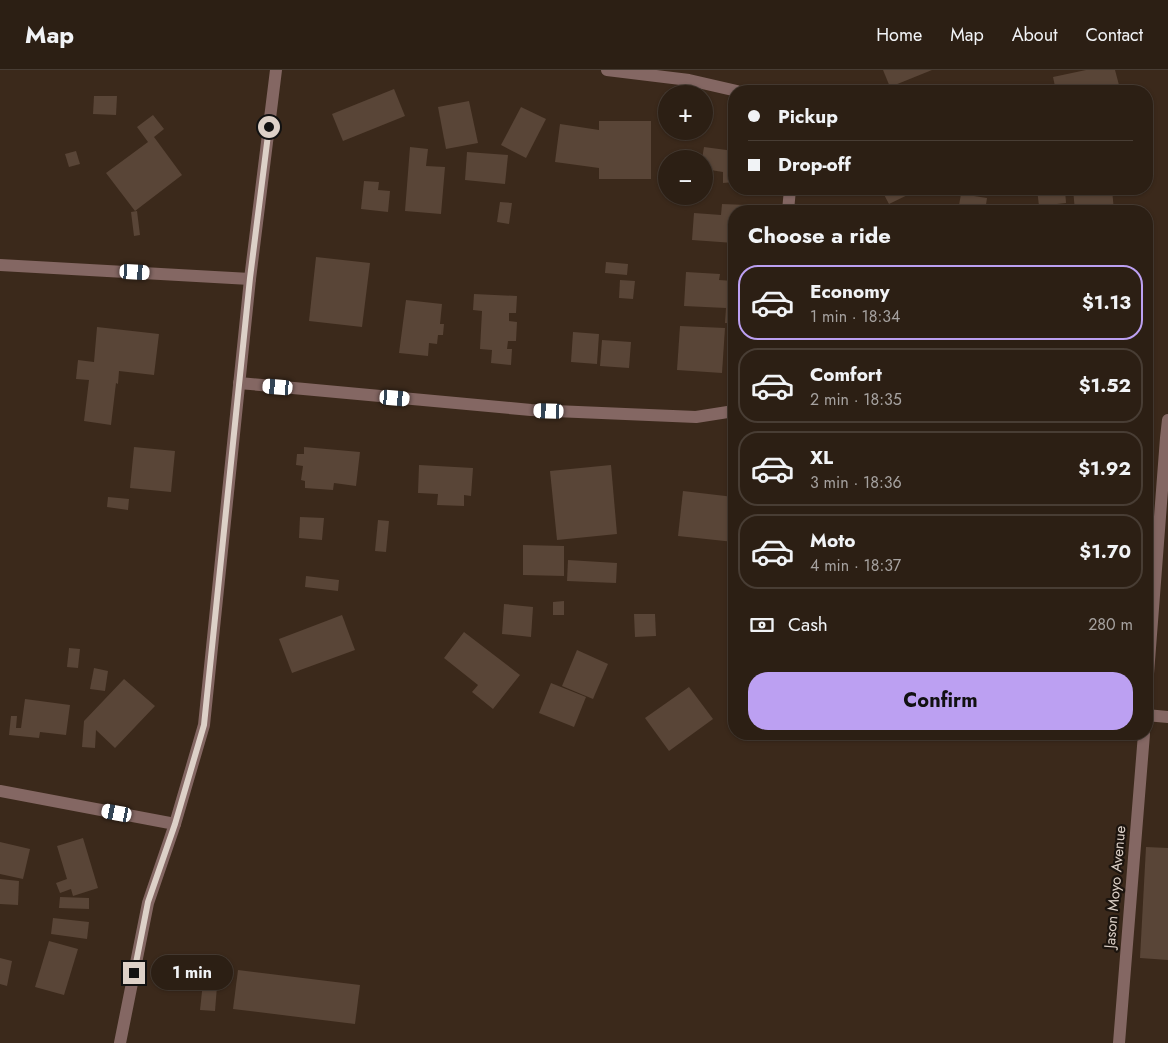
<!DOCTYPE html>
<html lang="en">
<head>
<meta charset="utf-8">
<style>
	body { margin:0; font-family:Jost,sans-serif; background:#34271d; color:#f1f3f6; height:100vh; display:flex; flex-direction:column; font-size:19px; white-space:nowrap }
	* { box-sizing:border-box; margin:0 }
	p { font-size:16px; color:#a6a2a0 }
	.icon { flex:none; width:28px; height:28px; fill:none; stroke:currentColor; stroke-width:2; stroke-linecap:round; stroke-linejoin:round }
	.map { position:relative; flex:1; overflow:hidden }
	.side { position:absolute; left:728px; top:135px; width:425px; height:535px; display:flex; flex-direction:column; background:#2c1f14; border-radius:20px; box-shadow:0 1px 4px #0004,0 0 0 1px #483d34 }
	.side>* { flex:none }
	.banner { position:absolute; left:728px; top:15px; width:425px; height:110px; border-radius:20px; box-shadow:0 1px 4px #0004,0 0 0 1px #483d34; display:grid; align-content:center; height:110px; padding:0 20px; background:#2c1f14 }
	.fabs { position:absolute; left:658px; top:15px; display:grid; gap:10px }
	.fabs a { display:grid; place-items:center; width:55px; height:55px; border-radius:50%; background:#2c1f14; box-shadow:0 1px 4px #0004,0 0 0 1px #483d34; font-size:25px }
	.end { position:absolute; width:22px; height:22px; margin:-11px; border:6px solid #ddd1c8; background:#111; box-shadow:0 0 0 2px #111 }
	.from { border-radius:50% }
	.bubble { position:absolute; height:35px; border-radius:18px; background:#2c1f14; box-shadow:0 1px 4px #0004,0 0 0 1px #483d34; font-size:16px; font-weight:700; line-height:35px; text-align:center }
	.car { position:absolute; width:15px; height:30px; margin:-15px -8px; border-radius:6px; box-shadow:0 0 4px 1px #0007; background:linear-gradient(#fff 24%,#345 0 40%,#fff 0 76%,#345 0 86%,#fff 0) }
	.banner b { display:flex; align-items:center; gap:18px; height:48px; font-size:19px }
	.banner b+b { border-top:1px solid #483d34 }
	.banner i { width:12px; height:12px; background:#f1f3f6 }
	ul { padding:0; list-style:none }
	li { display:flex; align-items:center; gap:15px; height:75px; margin:0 10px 8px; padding:0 10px; border:2px solid #483d34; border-radius:20px }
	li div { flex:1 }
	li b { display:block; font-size:19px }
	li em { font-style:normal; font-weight:700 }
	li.on { border-color:#bca0f2 }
	li>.icon { width:45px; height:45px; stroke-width:1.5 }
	h2 { padding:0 20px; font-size:22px; line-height:60px }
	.pay { display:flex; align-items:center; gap:12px; height:55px; padding:0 20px; font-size:19px }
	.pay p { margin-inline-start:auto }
	.cta { display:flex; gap:10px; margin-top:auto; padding:10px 20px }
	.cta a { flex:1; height:58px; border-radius:20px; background:#bca0f2; color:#111; font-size:20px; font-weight:700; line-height:58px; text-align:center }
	header { display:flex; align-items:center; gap:30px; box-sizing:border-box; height:70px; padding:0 25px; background:#2c1f14; border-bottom:1px solid #483d34 }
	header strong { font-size:24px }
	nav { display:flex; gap:28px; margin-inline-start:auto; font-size:18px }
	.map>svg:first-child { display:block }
	.building { fill:#594537 }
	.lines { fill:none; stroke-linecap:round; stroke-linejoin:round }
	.minor { stroke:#846763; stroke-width:12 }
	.route { stroke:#ddd1c8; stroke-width:6 }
	.labels { text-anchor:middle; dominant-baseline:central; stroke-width:4.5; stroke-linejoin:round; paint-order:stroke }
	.street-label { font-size:15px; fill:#ddd1c8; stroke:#1c140e }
</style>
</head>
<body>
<header>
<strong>Map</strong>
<nav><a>Home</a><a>Map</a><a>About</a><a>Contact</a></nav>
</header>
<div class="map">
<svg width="1168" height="973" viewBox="0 0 1168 973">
	<rect width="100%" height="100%" fill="#3b291b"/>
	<g class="building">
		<polygon points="883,0 932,0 890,17"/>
		<polygon points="1086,0 1115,0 1119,15 1107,17 1107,21 1056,21 1053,7"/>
		<polygon points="900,15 956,20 956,21 899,21"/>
		<polygon points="394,19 405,46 343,71 332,44"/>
		<polygon points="94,26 117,26 116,45 93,44"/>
		<polygon points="469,31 478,73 446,79 438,37"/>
		<polygon points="521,37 546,49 526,88 501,75"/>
		<polygon points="153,45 164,59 154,67 182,105 135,141 106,103 148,72 137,57"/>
		<polygon points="599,51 651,51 651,109 599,109 599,98 555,92 560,54 599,60"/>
		<polygon points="410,77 428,79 426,96 445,97 441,144 405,141"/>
		<polygon points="704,77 734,81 734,112 723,113 723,102 704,99 704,89 702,89"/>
		<polygon points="76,81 80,94 69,97 65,84"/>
		<polygon points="467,82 508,85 505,114 465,110"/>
		<polygon points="364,111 379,112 378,120 390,121 388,142 361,139"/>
		<polygon points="861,119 872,119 862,123"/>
		<polygon points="881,119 920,119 889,134"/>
		<polygon points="1037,119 1065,119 1066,133 1039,136"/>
		<polygon points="1073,119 1112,119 1114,141 1075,141"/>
		<polygon points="961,124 987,128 985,141 958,141"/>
		<polygon points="500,132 512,133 509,154 497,152"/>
		<polygon points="722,134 747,135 747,141 734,141 734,173 692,170 694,143 721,145"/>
		<polygon points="137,141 140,165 134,166 131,142"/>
		<polygon points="316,187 370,193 362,257 309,251"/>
		<polygon points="606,192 628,194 627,205 605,203"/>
		<polygon points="686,202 720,204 719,210 733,211 734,253 725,253 726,238 684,236"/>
		<polygon points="620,210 635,211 633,229 619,228"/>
		<polygon points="474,224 517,226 516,243 509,243 509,251 517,252 516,271 508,271 507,279 512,279 511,295 491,293 492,280 480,279 482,241 473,240"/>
		<polygon points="406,230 442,234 440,254 444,254 443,265 438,265 437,274 429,273 428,286 399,283"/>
		<polygon points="680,256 725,258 722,303 677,300"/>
		<polygon points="97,257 159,264 154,305 119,301 118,314 116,313 111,355 84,351 89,310 76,309 78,290 94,292"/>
		<polygon points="573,262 599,264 597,294 571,292"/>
		<polygon points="602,270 631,272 629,298 600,296"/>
		<polygon points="134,377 175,381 171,422 130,418"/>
		<polygon points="304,377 360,382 356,416 334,413 333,420 305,418 305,411 301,410 303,396 296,395 297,384 304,384"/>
		<polygon points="419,395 473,398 471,426 464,425 464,436 437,435 438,424 418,423"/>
		<polygon points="611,395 617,464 557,470 550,401"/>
		<polygon points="683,421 734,427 734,472 678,466"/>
		<polygon points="108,427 129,429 128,440 107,437"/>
		<polygon points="300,447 324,448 322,470 299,468"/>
		<polygon points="378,450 389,451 386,482 375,481"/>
		<polygon points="523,475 564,476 564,506 523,505"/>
		<polygon points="568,490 617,493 616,513 567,511"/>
		<polygon points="306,506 339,510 338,521 305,517"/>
		<polygon points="564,531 564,545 553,545 553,532"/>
		<polygon points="504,534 533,537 531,567 502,564"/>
		<polygon points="634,544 655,544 656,566 635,567"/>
		<polygon points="342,545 355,580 292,603 279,569"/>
		<polygon points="464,562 520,605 493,639 472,622 478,615 444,588"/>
		<polygon points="69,578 80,579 78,598 67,597"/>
		<polygon points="577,580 608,594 593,629 562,616"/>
		<polygon points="94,598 108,601 105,621 90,619"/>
		<polygon points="124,609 155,636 115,678 96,660 95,678 82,677 84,651"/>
		<polygon points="551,613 586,627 574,657 539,643"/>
		<polygon points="689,617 713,649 669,681 645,648"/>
		<polygon points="25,629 70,635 66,665 40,662 39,668 9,665 11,646 17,646 16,658 21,658"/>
		<polygon points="83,768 98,818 73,826 71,819 60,823 56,813 67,809 57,776"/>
		<polygon points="0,772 30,779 23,809 0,804"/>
		<polygon points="1146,777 1168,778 1168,890 1140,888"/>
		<polygon points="0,809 19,811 18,835 0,834"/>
		<polygon points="60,827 89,828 89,839 59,838"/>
		<polygon points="53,848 89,852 87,869 51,864"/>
		<polygon points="49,871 78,879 64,925 35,917"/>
		<polygon points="0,888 12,891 7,916 0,914"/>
		<polygon points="238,900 360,915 355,954 233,939"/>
		<polygon points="204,903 218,904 215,941 200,940"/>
	</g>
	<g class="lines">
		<g class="minor">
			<polyline points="607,0 689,10 737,21"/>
			<polyline points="788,141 790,119"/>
			<polyline points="0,195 250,209"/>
			<polyline points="239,313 531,340 696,347 734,341"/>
			<polyline points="1146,630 1166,368 1168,350"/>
			<polyline points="1146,645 1168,647"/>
			<polyline points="0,721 175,754"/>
			<polyline points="120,973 148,833 175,754 204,655 250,209 276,0"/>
			<polyline points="1119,973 1144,664"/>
		</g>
	</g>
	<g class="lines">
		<polyline class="route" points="134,903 148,832 175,754 204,655 250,208 269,57"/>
	</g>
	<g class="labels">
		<g class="street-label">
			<text transform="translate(1115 817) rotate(-85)">Jason Moyo Avenue</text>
		</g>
	</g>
</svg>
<div class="fabs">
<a>+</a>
<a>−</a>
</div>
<i class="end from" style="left:269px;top:57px"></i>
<i class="end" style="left:134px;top:903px"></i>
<div class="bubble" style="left:151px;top:885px;width:82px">1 min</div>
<i class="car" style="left:135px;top:202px;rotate:93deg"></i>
<i class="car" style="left:278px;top:317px;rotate:275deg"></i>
<i class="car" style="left:395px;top:328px;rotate:95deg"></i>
<i class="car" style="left:549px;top:341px;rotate:272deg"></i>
<i class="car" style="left:117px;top:743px;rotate:281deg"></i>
<div class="banner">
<b><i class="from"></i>Pickup</b>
<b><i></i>Drop-off</b>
</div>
<section class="side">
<h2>Choose a ride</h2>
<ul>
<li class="on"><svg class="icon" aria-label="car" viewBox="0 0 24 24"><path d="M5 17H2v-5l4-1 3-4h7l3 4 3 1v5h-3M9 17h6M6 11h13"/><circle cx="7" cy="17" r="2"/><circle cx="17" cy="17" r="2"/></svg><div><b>Economy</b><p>1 min · 18:34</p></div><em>$1.13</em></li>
<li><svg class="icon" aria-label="car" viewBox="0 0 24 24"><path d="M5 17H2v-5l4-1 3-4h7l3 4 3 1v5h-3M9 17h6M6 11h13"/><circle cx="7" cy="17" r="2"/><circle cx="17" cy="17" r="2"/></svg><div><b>Comfort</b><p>2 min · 18:35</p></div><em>$1.52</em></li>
<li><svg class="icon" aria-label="car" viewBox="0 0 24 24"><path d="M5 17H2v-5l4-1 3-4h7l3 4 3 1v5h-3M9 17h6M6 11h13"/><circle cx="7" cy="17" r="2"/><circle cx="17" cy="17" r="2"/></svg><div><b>XL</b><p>3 min · 18:36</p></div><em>$1.92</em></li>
<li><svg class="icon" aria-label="car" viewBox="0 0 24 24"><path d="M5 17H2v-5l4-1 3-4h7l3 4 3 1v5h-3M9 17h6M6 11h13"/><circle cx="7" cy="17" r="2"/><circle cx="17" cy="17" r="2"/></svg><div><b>Moto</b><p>4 min · 18:37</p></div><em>$1.70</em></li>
</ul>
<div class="pay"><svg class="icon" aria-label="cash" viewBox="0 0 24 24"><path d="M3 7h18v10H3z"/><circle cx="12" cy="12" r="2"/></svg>Cash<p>280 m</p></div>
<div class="cta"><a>Confirm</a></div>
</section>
</div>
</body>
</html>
